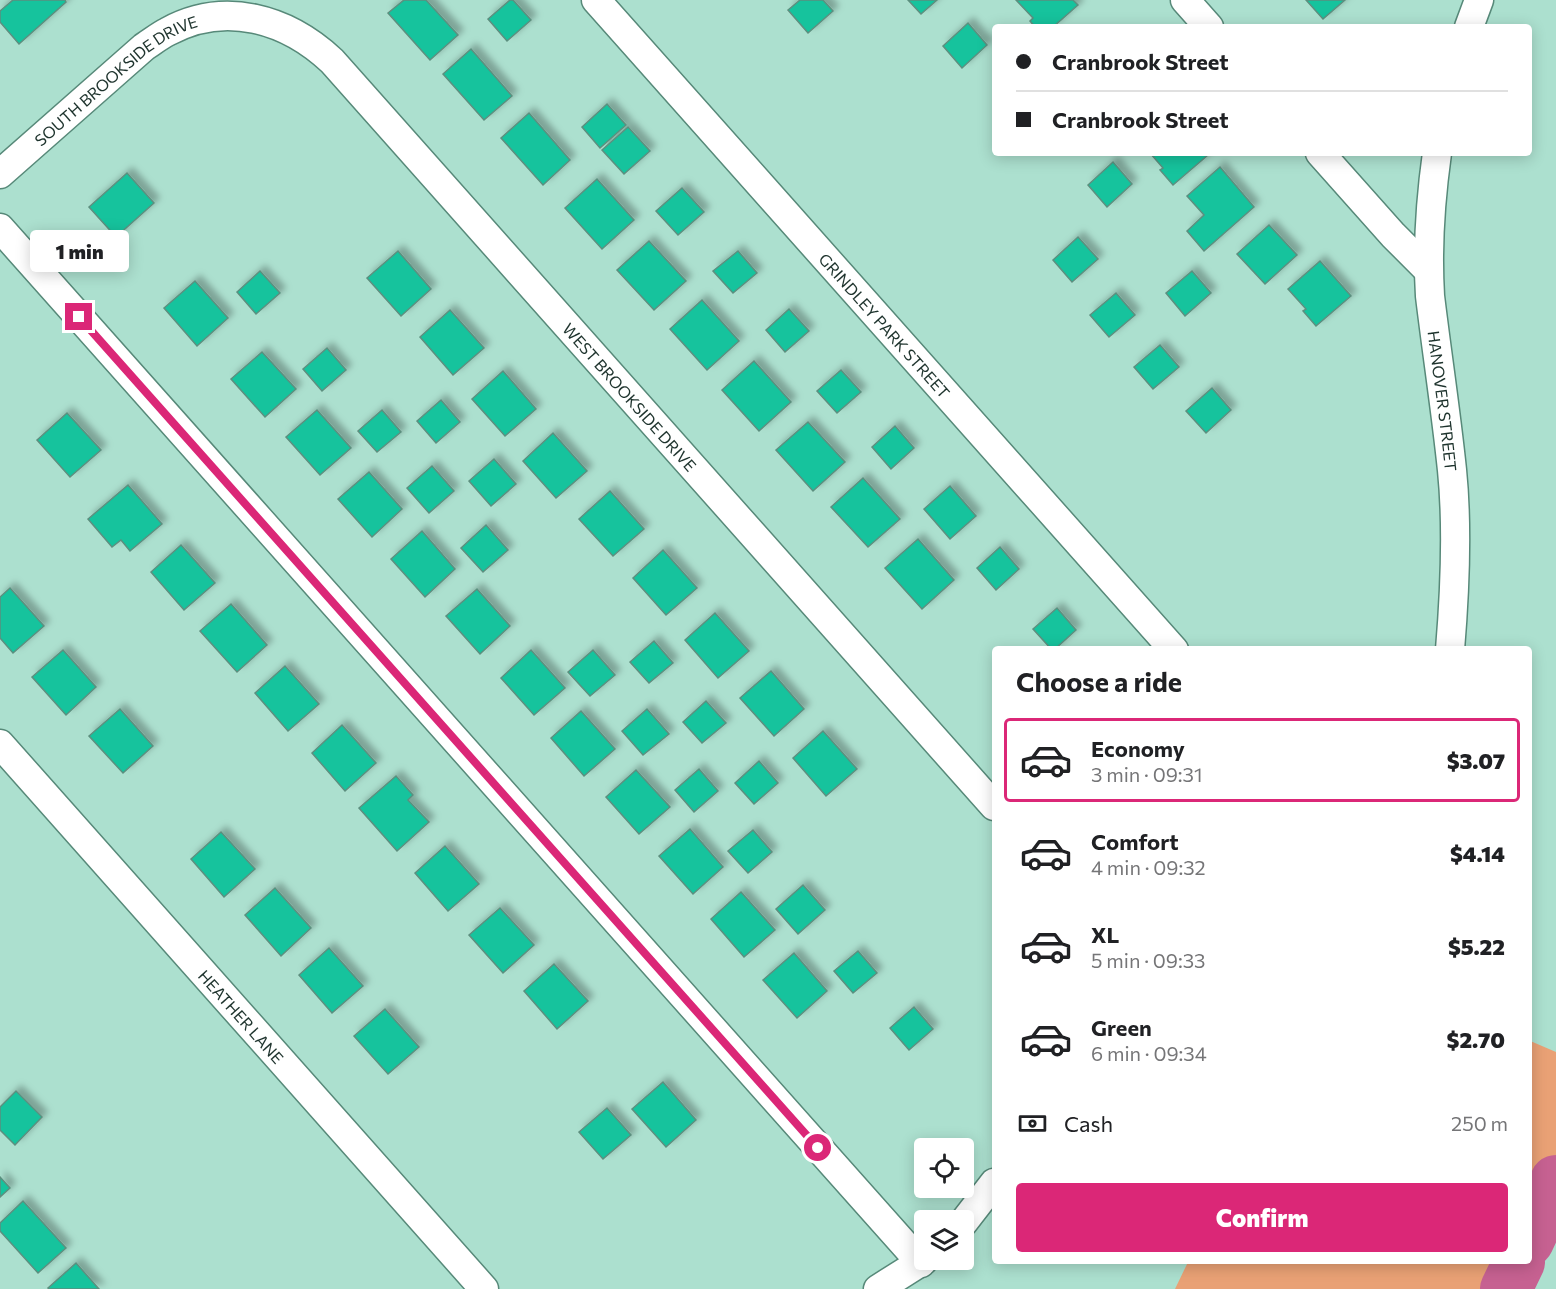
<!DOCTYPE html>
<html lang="en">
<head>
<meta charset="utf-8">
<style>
	body { margin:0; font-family:Commissioner,sans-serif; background:#f6f6f6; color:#202124; height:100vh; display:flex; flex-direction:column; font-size:22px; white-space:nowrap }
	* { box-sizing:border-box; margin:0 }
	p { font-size:20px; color:#757577 }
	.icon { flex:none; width:33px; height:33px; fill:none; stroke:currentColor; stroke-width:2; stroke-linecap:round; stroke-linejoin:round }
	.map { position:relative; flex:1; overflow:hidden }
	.drawer { position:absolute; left:992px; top:646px; width:540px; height:618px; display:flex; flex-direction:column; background:#fff; border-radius:6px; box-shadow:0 3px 15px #0003 }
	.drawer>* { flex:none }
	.guide { position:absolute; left:992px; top:24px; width:540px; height:132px; border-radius:6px; box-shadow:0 3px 15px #0003; display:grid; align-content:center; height:132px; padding:0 24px; background:#fff }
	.tools { position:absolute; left:914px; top:1138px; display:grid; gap:12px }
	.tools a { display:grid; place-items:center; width:60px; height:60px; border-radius:6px; background:#fff; box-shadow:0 3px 15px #0003; font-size:30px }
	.end { position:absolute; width:27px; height:27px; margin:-14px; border:8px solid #db2777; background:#fff; box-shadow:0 0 0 3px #fff }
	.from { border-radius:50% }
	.bubble { position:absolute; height:42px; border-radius:6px; background:#fff; box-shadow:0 3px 15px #0003; font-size:20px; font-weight:800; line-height:42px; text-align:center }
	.guide b { display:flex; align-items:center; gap:21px; height:57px; font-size:22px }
	.guide b+b { border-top:2px solid #e0e0e0 }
	.guide i { width:15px; height:15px; background:#202124 }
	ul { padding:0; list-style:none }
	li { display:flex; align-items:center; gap:18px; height:84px; margin:0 12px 9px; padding:0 12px; border:3px solid transparent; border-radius:6px }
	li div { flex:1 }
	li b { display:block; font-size:22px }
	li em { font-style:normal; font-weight:800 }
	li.active { border-color:#db2777 }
	li>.icon { width:54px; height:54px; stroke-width:1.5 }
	h2 { padding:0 24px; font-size:27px; line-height:72px }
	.pay { display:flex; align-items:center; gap:15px; height:66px; padding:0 24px; font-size:22px }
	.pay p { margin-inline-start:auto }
	.cta { display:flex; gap:12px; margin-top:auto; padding:12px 24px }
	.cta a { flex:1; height:69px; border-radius:6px; background:#db2777; color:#fff; font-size:24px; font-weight:800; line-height:69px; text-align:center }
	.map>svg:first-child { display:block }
	.green { fill:#e9a175 }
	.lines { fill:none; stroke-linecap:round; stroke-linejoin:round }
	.river { stroke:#c66191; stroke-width:52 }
	.building { fill:#13c39d; stroke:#5d8f7f; stroke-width:1.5; filter:url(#shadow) }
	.street-casing { stroke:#578979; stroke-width:31 }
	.street { stroke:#fff; stroke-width:28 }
	.route { stroke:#db2777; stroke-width:8 }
	.labels { text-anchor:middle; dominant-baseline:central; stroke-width:4.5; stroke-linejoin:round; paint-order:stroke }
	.street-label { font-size:16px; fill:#1e332d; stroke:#e1fbf2 }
</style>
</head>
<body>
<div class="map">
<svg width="1556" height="1289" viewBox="0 0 1556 1289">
	<defs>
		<filter id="shadow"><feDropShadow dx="5.5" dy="-5.5" stdDeviation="3" flood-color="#0004"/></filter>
	</defs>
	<rect width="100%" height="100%" fill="#ace0cf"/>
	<g class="green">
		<polygon points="1528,1040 1556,1052 1556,1181 1529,1241"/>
		<polygon points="1188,1262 1519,1262 1506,1289 1175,1289"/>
	</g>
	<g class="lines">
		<g class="river">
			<polyline points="1528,1241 1556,1181"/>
			<polyline points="1506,1289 1519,1262"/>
		</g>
	</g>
	<g class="building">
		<polygon points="13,0 65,0 66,2 19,44 0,22 0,11"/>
		<polygon points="404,0 426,0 458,35 430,60 388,13"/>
		<polygon points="510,0 513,0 531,20 507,41 488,19"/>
		<polygon points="800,0 823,0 833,11 808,33 788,10"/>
		<polygon points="908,0 937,0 921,14"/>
		<polygon points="1016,0 1073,0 1078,5 1053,27 1035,27 1030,21 1033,18"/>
		<polygon points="1306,0 1345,0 1323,19"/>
		<polygon points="968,23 987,45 962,68 943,46"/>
		<polygon points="471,49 512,96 484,120 443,74"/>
		<polygon points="607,104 626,125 600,148 582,127"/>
		<polygon points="529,113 570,160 543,185 501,138"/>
		<polygon points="628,127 650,151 624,174 602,150"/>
		<polygon points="1150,153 1206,153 1208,155 1173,185 1160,170 1163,168"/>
		<polygon points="1113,162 1132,184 1107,207 1088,185"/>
		<polygon points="1220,167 1254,207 1204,251 1187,231 1204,215 1187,196"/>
		<polygon points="127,173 154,203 116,237 89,207"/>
		<polygon points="597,179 634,220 602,249 565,208"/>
		<polygon points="682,188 704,212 678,235 656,211"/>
		<polygon points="1269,225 1297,255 1265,284 1237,254"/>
		<polygon points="1078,237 1098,259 1072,282 1053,260"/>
		<polygon points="649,241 686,281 654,310 617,270"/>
		<polygon points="398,251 431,289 401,316 367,278"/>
		<polygon points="738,251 757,273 733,293 713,271"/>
		<polygon points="1320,261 1351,296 1316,326 1303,311 1306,309 1288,289"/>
		<polygon points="260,271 280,293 256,314 237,292"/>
		<polygon points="1192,271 1211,293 1185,316 1166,293"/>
		<polygon points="195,281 228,318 197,346 164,308"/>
		<polygon points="1116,293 1135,315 1109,337 1090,315"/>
		<polygon points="702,300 739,341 707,370 670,329"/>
		<polygon points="789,309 809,331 785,352 766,330"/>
		<polygon points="450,310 484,348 453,375 420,337"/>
		<polygon points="1160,345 1179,367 1153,389 1134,367"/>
		<polygon points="327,348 346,370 322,391 303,369"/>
		<polygon points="262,352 296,389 265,417 231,379"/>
		<polygon points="754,361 791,402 759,431 722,390"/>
		<polygon points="841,370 861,392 837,413 817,391"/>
		<polygon points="503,371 536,409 505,436 472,399"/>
		<polygon points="1212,388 1231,410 1206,433 1186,411"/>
		<polygon points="441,400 460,422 436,443 417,421"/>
		<polygon points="317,410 351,448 320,475 286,437"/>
		<polygon points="382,410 401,432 377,452 358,431"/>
		<polygon points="67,413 101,450 70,477 37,440"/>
		<polygon points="808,422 845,462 813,491 776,450"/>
		<polygon points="895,426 914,448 891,469 872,447"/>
		<polygon points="553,433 587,471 556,498 523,461"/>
		<polygon points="494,459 516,484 491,506 469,481"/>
		<polygon points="432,466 454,491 429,513 407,488"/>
		<polygon points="369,472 402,509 372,537 338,499"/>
		<polygon points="863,478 900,519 868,547 831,507"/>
		<polygon points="128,485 162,524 130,551 121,540 112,547 88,519"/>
		<polygon points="950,486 976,516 950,539 924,509"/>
		<polygon points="610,491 644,529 613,556 579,519"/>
		<polygon points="486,525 508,550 483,572 461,548"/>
		<polygon points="422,531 455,569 425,597 391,559"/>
		<polygon points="918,539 954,580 922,609 885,568"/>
		<polygon points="181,545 215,583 184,610 151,572"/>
		<polygon points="1000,547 1019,569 996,590 977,568"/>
		<polygon points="663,550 697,588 666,615 633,578"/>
		<polygon points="10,588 44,626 13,653 0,638 0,597"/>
		<polygon points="477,589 510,626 480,654 446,616"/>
		<polygon points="231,604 267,645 237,672 200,631"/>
		<polygon points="1057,608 1076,630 1054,650 1052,650 1033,629"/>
		<polygon points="715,613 749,651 718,678 685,640"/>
		<polygon points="654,641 673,663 649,683 630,662"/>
		<polygon points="63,650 96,687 66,715 32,677"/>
		<polygon points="531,650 565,688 534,715 501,678"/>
		<polygon points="593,650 615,675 590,696 568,672"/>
		<polygon points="285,666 319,704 288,731 255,693"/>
		<polygon points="771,671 804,709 774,736 740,698"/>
		<polygon points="706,701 726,723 702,743 683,722"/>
		<polygon points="120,709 153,746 123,773 89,736"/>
		<polygon points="647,709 669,734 643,755 622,731"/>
		<polygon points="581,711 615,749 584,776 551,738"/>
		<polygon points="342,725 376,763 345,791 312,753"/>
		<polygon points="823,731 857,769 826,796 793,758"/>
		<polygon points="759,761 778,783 754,804 735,783"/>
		<polygon points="699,769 718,791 694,812 675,790"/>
		<polygon points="636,770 670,807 639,834 606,797"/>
		<polygon points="396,776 413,795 408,800 429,822 397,851 359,808"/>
		<polygon points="690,829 723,867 693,894 659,856"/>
		<polygon points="753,830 772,852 748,873 728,851"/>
		<polygon points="221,832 255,869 224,897 191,859"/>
		<polygon points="445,846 479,884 448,911 415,873"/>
		<polygon points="803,885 825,910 798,934 776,909"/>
		<polygon points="275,888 311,928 281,956 245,915"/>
		<polygon points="741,892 775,930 744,957 711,919"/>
		<polygon points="500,908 534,945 503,973 469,935"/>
		<polygon points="329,948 363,986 332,1013 299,975"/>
		<polygon points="858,951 877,973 853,993 834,971"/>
		<polygon points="794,953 827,991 797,1018 763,980"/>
		<polygon points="554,964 588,1001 557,1029 524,991"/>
		<polygon points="914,1007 933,1029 909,1050 890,1028"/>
		<polygon points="385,1009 419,1047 388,1074 354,1036"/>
		<polygon points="663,1082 696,1120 666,1147 632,1109"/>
		<polygon points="16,1091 42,1117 15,1145 0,1130 0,1107"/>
		<polygon points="607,1108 631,1135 603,1159 579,1132"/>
		<polygon points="0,1177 10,1188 0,1197"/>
		<polygon points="23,1201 66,1248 38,1273 0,1231 0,1223"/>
		<polygon points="76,1263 99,1289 49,1289 48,1288"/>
	</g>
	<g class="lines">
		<g class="street-casing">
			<g id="street">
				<path id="s1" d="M596,0L1174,650"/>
				<polyline points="1185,0 1209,27"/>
				<polyline points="1469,27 1479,0"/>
				<polyline points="1320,153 1393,235 1428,270"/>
				<path id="s2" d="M1437,153C1430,203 1427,246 1430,296C1437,354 1446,412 1452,470C1458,529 1455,590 1450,650"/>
				<path id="s3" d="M0,174L144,47C152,42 159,36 167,32C225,0 287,19 332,61L994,806"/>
				<polyline points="0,228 921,1263"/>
				<path id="s4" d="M0,744L484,1289"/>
				<polyline points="963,1223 994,1183"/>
				<polyline points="878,1289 924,1260"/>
			</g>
		</g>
		<use href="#street" class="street"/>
	</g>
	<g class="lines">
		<polyline class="route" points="79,317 818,1148"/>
	</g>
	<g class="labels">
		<g class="street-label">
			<text stroke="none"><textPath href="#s3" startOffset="150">SOUTH BROOKSIDE DRIVE</textPath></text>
			<text stroke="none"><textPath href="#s1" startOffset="435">GRINDLEY PARK STREET</textPath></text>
			<text stroke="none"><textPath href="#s3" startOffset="848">WEST BROOKSIDE DRIVE</textPath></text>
			<text stroke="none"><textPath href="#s2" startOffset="249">HANOVER STREET</textPath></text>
			<text stroke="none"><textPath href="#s4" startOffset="364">HEATHER LANE</textPath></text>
		</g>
	</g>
</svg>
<div class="tools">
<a><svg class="icon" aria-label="locate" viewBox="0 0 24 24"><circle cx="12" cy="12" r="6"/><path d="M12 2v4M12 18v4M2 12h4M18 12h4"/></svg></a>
<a><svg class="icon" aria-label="layers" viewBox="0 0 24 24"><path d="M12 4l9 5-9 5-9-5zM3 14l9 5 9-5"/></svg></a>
</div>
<i class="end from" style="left:818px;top:1148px"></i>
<i class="end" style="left:79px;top:317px"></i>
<div class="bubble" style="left:30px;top:230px;width:99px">1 min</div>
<div class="guide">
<b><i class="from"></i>Cranbrook Street</b>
<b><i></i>Cranbrook Street</b>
</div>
<section class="drawer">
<h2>Choose a ride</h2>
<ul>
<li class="active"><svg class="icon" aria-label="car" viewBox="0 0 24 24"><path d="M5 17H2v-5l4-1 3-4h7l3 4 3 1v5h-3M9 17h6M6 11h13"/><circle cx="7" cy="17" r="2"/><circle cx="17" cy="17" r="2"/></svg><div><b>Economy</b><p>3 min · 09:31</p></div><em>$3.07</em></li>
<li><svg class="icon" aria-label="car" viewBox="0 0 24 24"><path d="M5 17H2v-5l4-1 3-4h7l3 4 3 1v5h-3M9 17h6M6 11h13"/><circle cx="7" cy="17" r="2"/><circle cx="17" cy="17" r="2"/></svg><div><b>Comfort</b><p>4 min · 09:32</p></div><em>$4.14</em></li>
<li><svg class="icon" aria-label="car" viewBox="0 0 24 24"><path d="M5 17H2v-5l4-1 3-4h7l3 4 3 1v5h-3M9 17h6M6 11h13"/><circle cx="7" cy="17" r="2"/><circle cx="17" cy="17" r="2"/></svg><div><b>XL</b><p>5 min · 09:33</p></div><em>$5.22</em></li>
<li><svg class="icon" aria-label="car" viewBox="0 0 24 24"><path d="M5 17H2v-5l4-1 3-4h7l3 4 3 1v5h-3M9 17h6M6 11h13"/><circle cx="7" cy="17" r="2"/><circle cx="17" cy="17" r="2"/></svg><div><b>Green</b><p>6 min · 09:34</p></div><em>$2.70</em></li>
</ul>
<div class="pay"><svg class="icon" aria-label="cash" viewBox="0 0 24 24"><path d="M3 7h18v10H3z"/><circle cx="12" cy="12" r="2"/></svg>Cash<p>250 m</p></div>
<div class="cta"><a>Confirm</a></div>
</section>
</div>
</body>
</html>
